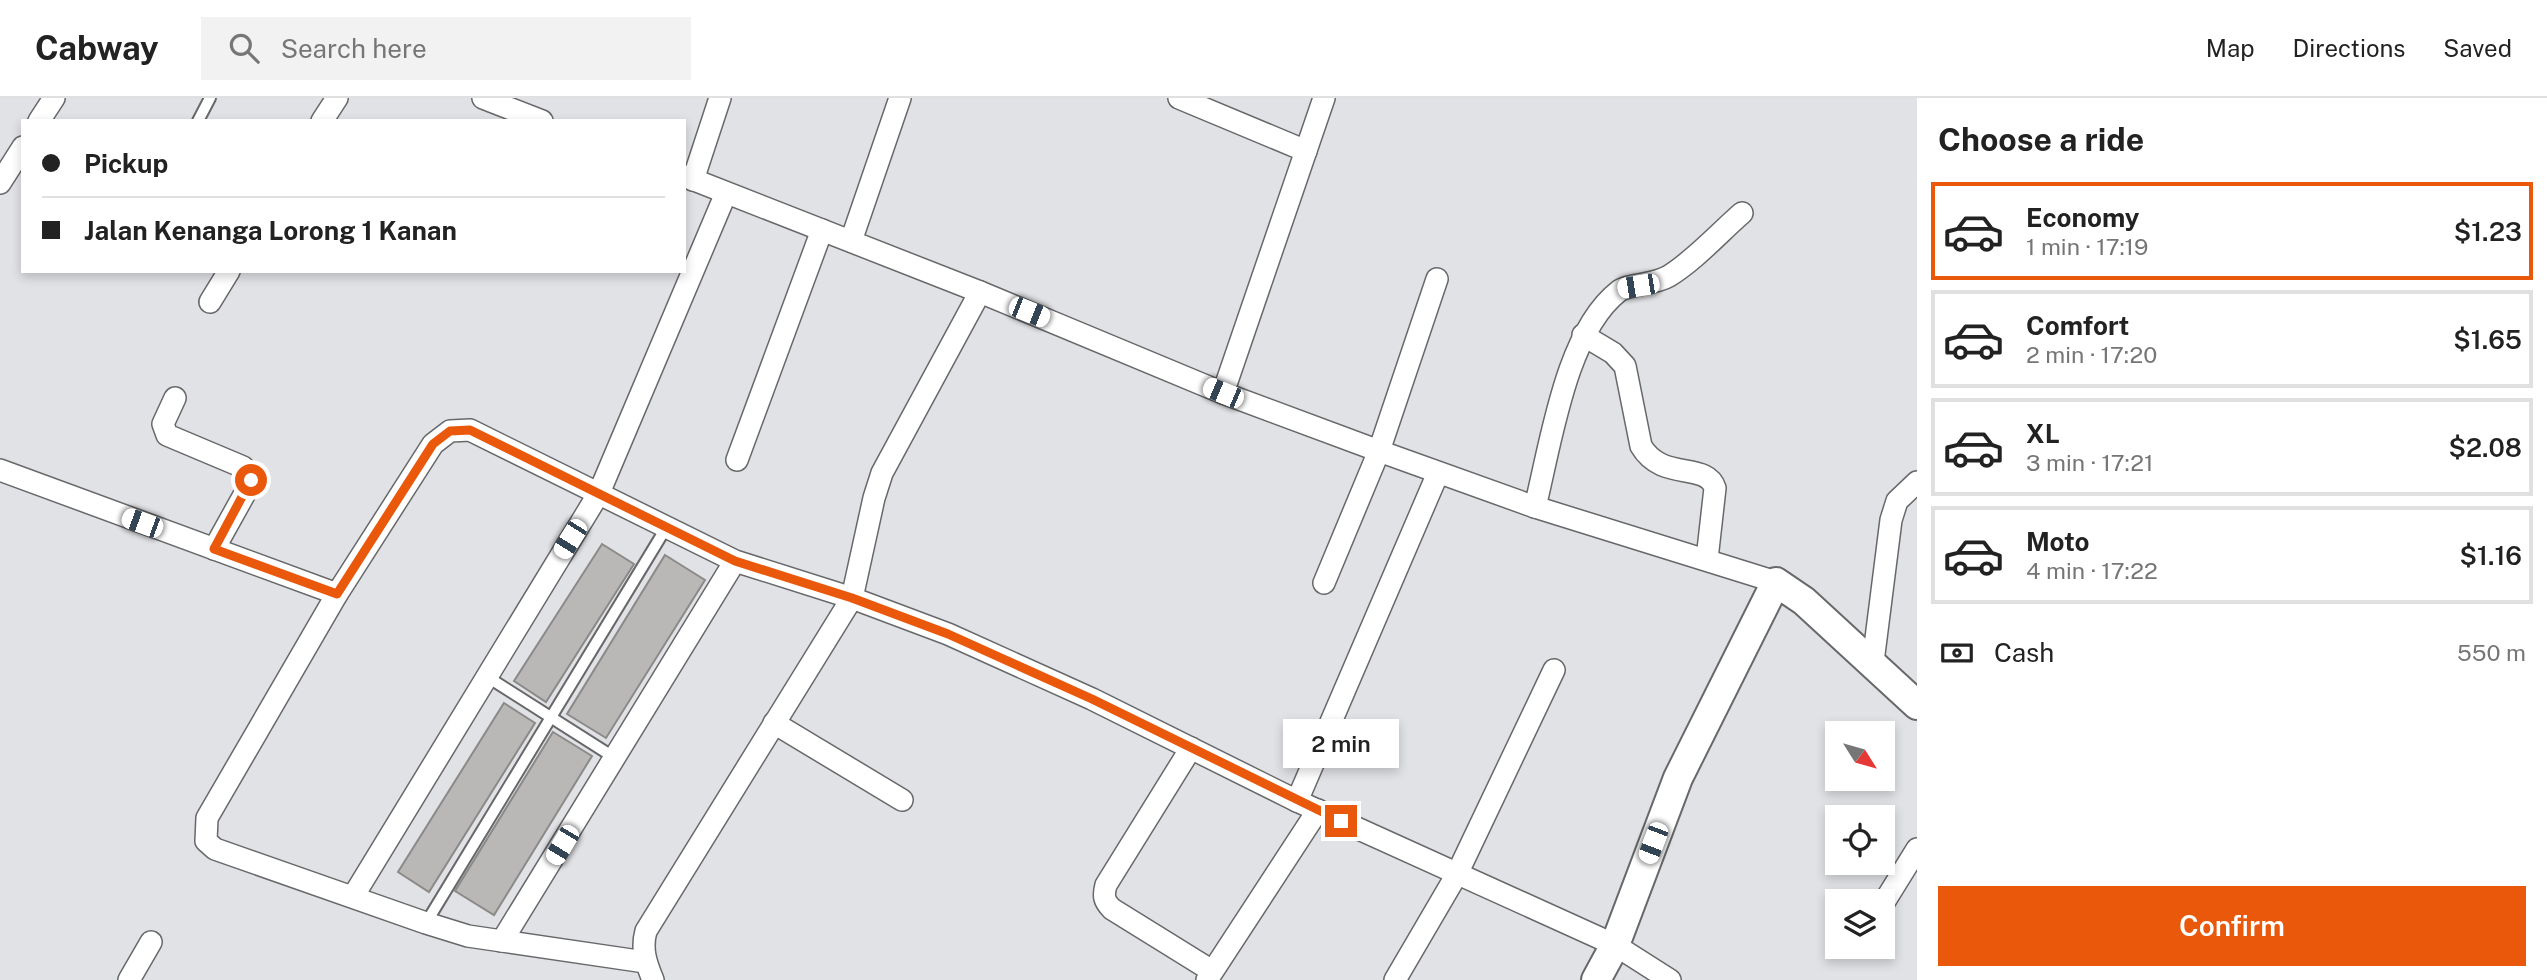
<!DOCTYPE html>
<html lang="en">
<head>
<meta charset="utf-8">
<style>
	body { margin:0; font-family:"Public Sans",sans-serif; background:#f2f2f2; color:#222; height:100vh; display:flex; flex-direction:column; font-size:26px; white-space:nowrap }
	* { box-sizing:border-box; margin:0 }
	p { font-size:23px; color:#767676 }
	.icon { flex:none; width:38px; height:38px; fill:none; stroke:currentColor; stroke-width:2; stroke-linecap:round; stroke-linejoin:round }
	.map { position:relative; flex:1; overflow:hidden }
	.side { display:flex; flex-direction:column; background:#fff; width:630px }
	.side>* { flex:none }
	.top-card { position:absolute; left:21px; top:21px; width:665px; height:154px; border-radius:0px; box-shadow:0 4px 10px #0003; display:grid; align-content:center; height:154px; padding:0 21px; background:#fff }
	.needle { width:46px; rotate:127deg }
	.controls { position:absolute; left:1825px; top:623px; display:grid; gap:14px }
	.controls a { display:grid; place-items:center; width:70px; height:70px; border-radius:0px; background:#fff; box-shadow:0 4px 10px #0003; font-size:35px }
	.end { position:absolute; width:32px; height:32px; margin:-16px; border:9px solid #ea580c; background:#fff; box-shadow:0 0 0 4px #fff }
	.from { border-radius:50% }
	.bubble { position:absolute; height:49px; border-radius:0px; background:#fff; box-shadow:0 4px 10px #0003; font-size:23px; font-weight:600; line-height:49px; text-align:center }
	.car { position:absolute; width:21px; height:42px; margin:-21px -10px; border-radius:9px; box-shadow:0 0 5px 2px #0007; background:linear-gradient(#fff 24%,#345 0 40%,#fff 0 76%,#345 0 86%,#fff 0) }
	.top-card b { display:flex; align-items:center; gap:24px; height:66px; font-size:26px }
	.top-card b+b { border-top:2px solid #e0e0e0 }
	.top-card i { width:18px; height:18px; background:#222 }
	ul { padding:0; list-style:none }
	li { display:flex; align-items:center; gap:21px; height:98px; margin:0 14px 10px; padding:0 7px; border:4px solid #e0e0e0; border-radius:0px }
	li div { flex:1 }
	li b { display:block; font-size:26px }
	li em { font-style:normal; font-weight:600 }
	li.active { border-color:#ea580c }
	li>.icon { width:63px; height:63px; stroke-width:1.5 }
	h2 { padding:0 21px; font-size:32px; line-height:84px }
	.pay { display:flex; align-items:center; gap:18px; height:77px; padding:0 21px; font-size:26px }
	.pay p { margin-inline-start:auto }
	.primary-button { display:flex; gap:14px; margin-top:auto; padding:14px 21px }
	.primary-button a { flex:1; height:80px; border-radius:0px; background:#ea580c; color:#fff; font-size:28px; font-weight:600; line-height:80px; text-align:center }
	header { display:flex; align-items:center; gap:42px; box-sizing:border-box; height:98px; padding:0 35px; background:#fff; border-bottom:2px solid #e0e0e0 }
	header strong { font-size:33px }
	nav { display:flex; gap:38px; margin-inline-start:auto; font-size:24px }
	.search { width:490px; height:63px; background:#f2f2f2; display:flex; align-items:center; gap:18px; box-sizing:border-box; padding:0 24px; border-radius:0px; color:#767676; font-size:26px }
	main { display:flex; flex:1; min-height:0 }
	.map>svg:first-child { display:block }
	.building { fill:#b9b8b6; stroke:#8c8a88; stroke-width:2 }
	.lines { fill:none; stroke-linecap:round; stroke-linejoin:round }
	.lane-casing { stroke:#67686a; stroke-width:14 }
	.street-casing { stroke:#67686a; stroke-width:24 }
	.secondary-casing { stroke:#67686a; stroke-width:32 }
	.lane { stroke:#fff; stroke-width:10 }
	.street { stroke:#fff; stroke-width:21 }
	.secondary { stroke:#fff; stroke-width:28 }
	.route { stroke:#ea580c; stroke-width:9 }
</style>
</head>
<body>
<header>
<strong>Cabway</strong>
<div class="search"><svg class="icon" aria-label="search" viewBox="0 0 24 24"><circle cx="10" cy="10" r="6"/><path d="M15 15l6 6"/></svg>Search here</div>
<nav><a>Map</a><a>Directions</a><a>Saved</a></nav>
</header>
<main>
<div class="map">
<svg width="1917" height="882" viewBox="0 0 1917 882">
	<rect width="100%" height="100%" fill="#e1e2e5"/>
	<g class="building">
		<polygon points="602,446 634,466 546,604 514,583"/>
		<polygon points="665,457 705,482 606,640 567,616"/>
		<polygon points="504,605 535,625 429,794 398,774"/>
		<polygon points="553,634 592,658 494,817 455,793"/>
	</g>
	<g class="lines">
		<g class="lane-casing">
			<g id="lane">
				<polyline points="198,23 210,0"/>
				<polyline points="486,578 615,660"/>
				<polyline points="426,825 666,430"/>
			</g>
		</g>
		<g class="street-casing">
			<g id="street">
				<polyline points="483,0 542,23"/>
				<polyline points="1179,0 1306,53"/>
				<polyline points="39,23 54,0"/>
				<polyline points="322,23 337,0"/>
				<polyline points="684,78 980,194 1223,295 1379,353 1535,409 1776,484"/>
				<polyline points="693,82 720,0"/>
				<polyline points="0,85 23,49"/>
				<polyline points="851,143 900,0"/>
				<polyline points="210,204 229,173"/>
				<path d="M1583,237L1613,255L1625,268L1641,348C1662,384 1706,363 1715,390L1707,461"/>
				<polyline points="1223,295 1324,0"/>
				<polyline points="175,300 163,326 167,337 243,369 249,377 249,388 214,451"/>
				<polyline points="737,362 822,132"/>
				<polyline points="0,372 337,496"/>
				<path d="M1535,409C1551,345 1566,234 1619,193C1628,186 1654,187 1669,178C1695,162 1719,135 1742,115"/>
				<polyline points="735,463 502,843 468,838 426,825 215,751 206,743 207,720 337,496 433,346 450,333 470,332 735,463 852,500 948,536 1092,601 1297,703 1615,847 1670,882"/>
				<polyline points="1324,485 1379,353 1437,181"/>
				<polyline points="1873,564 1891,422 1897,403 1917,384"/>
				<polyline points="774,625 902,702"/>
				<path d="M1191,650L1106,787C1103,798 1104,803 1112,811L1212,873"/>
				<polyline points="1297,703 1438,375"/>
				<polyline points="354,797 599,395 726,95"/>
				<polyline points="1883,806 1917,751"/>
				<polyline points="502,843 645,864"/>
				<polyline points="129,882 151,844"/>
				<path d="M653,882C646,865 641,851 646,833L852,500L874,400L882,375L980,194"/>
				<polyline points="1207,882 1318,712"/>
				<polyline points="1395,882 1457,776 1554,572"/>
			</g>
		</g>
		<g class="secondary-casing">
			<polyline id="secondary" points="1596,882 1615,847 1678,680 1776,484 1804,503 1917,607"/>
		</g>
		<use href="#lane" class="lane"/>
		<use href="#street" class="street"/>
		<use href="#secondary" class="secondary"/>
	</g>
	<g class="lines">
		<polyline class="route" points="251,382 214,451 337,496 433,346 450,333 470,332 735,463 852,500 948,536 1092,601 1341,723"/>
	</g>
</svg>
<div class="controls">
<a><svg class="needle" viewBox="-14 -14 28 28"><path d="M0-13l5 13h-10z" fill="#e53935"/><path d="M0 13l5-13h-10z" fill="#767676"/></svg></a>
<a><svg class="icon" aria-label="locate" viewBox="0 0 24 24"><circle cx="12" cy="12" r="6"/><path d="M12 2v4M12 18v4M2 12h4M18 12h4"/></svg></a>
<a><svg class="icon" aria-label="layers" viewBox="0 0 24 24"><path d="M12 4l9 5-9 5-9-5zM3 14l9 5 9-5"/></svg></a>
</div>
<i class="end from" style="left:251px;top:382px"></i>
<i class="end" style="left:1341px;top:723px"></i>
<div class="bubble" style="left:1283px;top:621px;width:116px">2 min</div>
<i class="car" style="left:1638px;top:188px;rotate:261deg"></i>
<i class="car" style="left:1029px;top:214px;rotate:112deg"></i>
<i class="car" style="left:1223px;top:295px;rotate:293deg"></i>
<i class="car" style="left:142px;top:425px;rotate:290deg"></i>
<i class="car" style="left:570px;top:441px;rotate:212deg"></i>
<i class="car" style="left:1653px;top:745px;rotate:201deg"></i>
<i class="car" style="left:562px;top:747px;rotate:211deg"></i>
<div class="top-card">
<b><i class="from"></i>Pickup</b>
<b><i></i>Jalan Kenanga Lorong 1 Kanan</b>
</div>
</div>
<section class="side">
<h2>Choose a ride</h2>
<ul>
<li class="active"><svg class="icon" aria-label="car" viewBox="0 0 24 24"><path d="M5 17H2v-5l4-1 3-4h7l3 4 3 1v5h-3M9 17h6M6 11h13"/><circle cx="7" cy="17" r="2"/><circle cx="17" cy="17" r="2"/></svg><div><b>Economy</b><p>1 min · 17:19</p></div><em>$1.23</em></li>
<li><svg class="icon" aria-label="car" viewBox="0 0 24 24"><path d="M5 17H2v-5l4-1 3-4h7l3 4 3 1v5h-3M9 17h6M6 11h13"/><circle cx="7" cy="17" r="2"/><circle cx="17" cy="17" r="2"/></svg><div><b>Comfort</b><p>2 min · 17:20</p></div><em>$1.65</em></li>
<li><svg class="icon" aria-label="car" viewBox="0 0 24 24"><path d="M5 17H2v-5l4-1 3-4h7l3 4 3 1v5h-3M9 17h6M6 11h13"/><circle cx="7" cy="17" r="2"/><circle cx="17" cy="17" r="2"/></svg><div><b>XL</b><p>3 min · 17:21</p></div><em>$2.08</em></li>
<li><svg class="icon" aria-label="car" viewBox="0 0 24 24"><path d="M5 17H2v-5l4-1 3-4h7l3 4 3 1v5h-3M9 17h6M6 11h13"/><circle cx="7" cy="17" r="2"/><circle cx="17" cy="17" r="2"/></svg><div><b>Moto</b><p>4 min · 17:22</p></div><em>$1.16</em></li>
</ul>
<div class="pay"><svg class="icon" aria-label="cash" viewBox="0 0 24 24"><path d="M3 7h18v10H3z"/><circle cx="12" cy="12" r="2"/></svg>Cash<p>550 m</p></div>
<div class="primary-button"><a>Confirm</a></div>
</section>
</main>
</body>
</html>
